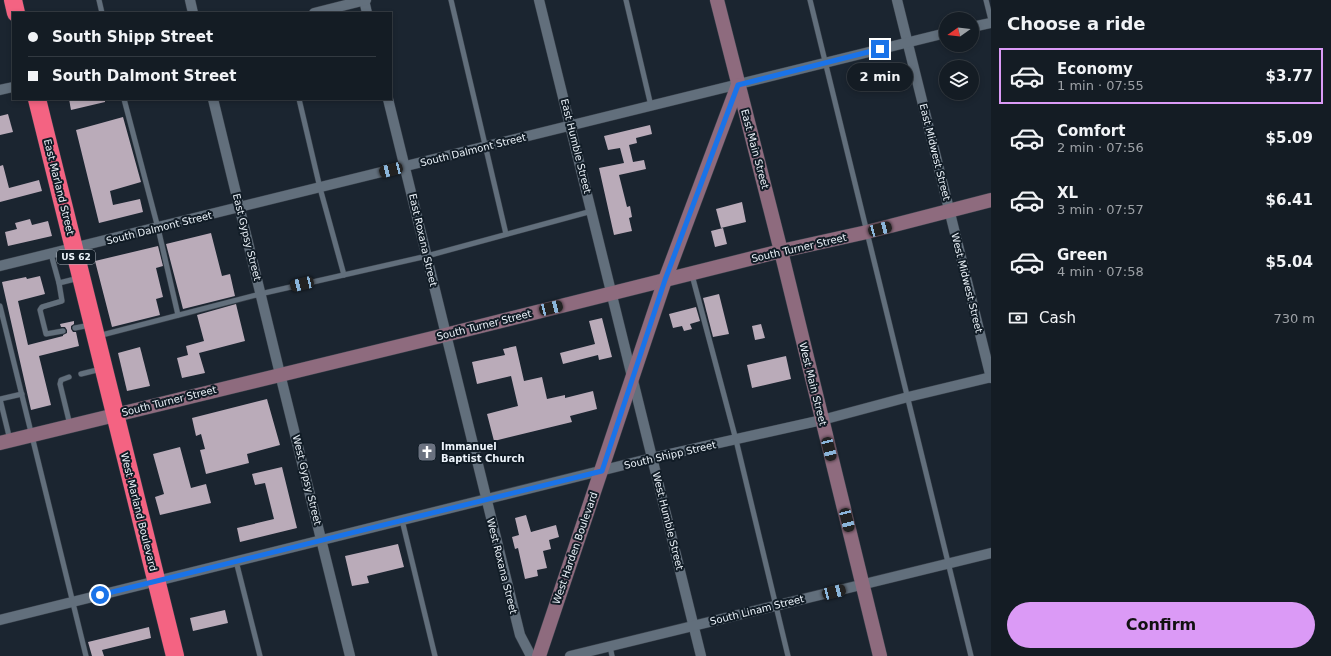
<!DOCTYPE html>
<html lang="en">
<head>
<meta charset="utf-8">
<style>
	body { margin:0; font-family:"DejaVu Sans",sans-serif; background:#212931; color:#f1f3f6; height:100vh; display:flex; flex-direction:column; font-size:15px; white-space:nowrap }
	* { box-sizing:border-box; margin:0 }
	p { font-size:13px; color:#9da1a6 }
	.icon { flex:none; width:22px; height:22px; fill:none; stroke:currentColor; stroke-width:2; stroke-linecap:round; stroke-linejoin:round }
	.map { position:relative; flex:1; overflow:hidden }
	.panel { display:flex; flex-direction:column; background:#141c24; width:340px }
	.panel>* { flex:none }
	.banner { position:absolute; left:12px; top:12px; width:380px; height:88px; border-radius:0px; box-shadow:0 2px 6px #0003,0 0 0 1px #333a41; display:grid; align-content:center; height:88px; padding:0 16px; background:#141c24 }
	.needle { width:26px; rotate:256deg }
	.fabs { position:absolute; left:939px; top:12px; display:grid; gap:8px }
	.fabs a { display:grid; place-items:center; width:40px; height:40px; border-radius:50%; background:#141c24; box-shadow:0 2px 6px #0003,0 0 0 1px #333a41; font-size:20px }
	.end { position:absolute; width:18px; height:18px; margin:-9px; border:5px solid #1a73e8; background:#fff; box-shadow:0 0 0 2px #fff }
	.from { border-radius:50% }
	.bubble { position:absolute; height:28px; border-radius:14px; background:#141c24; box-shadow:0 2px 6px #0003,0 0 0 1px #333a41; font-size:13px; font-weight:700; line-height:28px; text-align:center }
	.car { position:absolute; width:12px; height:24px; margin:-12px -6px; border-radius:5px; box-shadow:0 0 3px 1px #0007; background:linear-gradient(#222 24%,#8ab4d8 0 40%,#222 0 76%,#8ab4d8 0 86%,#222 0) }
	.banner b { display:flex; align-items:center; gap:14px; height:38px; font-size:15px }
	.banner b+b { border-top:1px solid #333a41 }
	.banner i { width:10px; height:10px; background:#f1f3f6 }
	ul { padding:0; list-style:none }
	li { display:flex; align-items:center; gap:12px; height:56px; margin:0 8px 6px; padding:0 8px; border:2px solid transparent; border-radius:0px }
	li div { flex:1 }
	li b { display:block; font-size:15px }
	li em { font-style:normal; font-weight:700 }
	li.active { border-color:#db9af6 }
	li>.icon { width:36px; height:36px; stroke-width:1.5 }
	h2 { padding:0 16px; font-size:18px; line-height:48px }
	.pay { display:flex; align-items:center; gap:10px; height:44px; padding:0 16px; font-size:15px }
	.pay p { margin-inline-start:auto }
	.cta { display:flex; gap:8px; margin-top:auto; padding:8px 16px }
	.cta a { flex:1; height:46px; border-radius:24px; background:#db9af6; color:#111; font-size:16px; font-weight:700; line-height:46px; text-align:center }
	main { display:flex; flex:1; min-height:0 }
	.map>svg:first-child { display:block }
	.building { fill:#baabb9 }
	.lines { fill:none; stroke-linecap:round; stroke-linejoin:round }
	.lane-casing { stroke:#38404a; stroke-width:6 }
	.street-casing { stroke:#38404a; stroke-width:11 }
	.secondary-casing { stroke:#38404a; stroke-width:15 }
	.highway-casing { stroke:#38404a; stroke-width:19 }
	.lane { stroke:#626f7c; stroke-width:5 }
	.street { stroke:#626f7c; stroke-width:10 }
	.secondary { stroke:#8e6b7e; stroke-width:14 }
	.highway { stroke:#f46382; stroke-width:18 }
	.route { stroke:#1a73e8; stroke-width:5 }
	.labels { text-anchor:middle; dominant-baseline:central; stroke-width:4; stroke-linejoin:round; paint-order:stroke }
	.shield { fill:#111c26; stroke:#aab2ba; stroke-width:1 }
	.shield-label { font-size:9px; font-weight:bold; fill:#ecf3fa }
	.street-label { font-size:10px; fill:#ecf3fa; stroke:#111c26 }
	.poi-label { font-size:10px; font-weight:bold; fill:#ecf3fa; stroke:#111c26; text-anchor:start }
</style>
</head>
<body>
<main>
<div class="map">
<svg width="991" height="656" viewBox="0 0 991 656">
	<rect width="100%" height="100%" fill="#1b2530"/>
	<g class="building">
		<polygon points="69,99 105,99 105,102 71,110"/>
		<polygon points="8,114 13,132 0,135 0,116"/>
		<polygon points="123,117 141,182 110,191 113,205 140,199 143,212 99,223 76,130"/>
		<polygon points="650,125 652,134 636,138 637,143 629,145 633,162 644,160 646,169 619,175 627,207 630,206 632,217 629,218 632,231 614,235 599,168 624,163 620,148 608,150 604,136"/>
		<polygon points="3,165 9,188 39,180 42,191 0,202 0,166"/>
		<polygon points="742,202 746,222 721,228 716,209"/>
		<polygon points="30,219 32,225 48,221 52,236 8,246 5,232 17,229 15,223"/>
		<polygon points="723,228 727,244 715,247 711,231"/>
		<polygon points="211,233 222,276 230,274 235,296 183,309 166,244"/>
		<polygon points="158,246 163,266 156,268 163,297 156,299 160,315 112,327 95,261"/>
		<polygon points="40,276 45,294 18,301 28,345 63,336 63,335 67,333 67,330 65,327 61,327 60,324 74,321 74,324 71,326 71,329 73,332 76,332 79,346 39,356 51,405 31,410 2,282 26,277 27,279"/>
		<polygon points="719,294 729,334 713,337 703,298"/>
		<polygon points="236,304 245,341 199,353 205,373 182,378 177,358 188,355 186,346 204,341 197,315"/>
		<polygon points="696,307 700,321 690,324 692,329 684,331 682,326 673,328 669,314"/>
		<polygon points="602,318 612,357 599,360 598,355 563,364 560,353 595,344 589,321"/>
		<polygon points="761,324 765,338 755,340 752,326"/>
		<polygon points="516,346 524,381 542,377 547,399 565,395 565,398 593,391 597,409 570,416 572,422 494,441 487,414 518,406 511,376 477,384 472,362 505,355 503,349"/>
		<polygon points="140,347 150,386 127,391 118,353"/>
		<polygon points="786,356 791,379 752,388 747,365"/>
		<polygon points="267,399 280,445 247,454 249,463 206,474 200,450 205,449 201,434 196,436 192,418"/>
		<polygon points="180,447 191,488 206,484 211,503 160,515 155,497 164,494 153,454"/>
		<polygon points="282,467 297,528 240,542 237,528 274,519 265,483 255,485 252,474"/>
		<polygon points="526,515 531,532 556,525 559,537 549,540 551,549 543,551 547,568 537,570 538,576 525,579 518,548 515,549 512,537 519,535 515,518"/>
		<polygon points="398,544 404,567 367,576 369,583 352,586 345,556"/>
		<polygon points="225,610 228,623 193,631 190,618"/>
		<polygon points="149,627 151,638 102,650 104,656 92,656 88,642"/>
	</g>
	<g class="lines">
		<g class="lane-casing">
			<g id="lane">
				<polyline points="99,0 102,13"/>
				<polyline points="451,0 506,234"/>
				<polyline points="626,0 651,106"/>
				<polyline points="810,0 971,656"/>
				<polyline points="986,0 991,20"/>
				<polyline points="124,99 158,228 178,315"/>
				<polyline points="299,99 320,188 344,275"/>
				<polyline points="51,254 59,283 79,278"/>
				<polyline points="692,275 736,440 788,656"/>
				<polyline points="59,283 62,301 42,307 40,310 46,334 63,331"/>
				<polyline points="0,306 86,656"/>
				<polyline points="75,328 90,325"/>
				<polyline points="98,336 260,294 427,256 592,211"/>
				<polyline points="81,374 101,369"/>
				<polyline points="69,377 61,380 60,384 70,425"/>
				<polyline points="10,440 0,399 22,394"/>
				<polyline points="402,520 435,656"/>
				<polyline points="236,561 260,656"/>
				<polyline points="610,646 612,656"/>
			</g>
		</g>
		<g class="street-casing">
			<g id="street">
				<polyline points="190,0 193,13"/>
				<polyline points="364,0 367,13"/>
				<polyline points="539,0 701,656"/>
				<polyline points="897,0 991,378"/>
				<polyline points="314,13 366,0"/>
				<polyline points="972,27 991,23"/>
				<polyline points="0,90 13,87"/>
				<polyline points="213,99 280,374 350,656"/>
				<polyline points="388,99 520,635 531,656"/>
				<polyline points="0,266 946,33"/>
				<polyline points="0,620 652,458 822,420 908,397 991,377"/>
				<polyline points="570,656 991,553"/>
			</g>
		</g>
		<g class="secondary-casing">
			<g id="secondary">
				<polyline points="717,0 781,251 880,656"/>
				<polyline points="0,443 445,335 781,251 867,232 991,200"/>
				<polyline points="539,656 665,280 738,85"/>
			</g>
		</g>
		<g class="highway-casing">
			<g id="highway">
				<polyline points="13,0 16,13"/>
				<polyline points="37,99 175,656"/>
			</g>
		</g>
		<use href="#lane" class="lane"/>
		<use href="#street" class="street"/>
		<use href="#secondary" class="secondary"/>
		<use href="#highway" class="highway"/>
	</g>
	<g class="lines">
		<polyline class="route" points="100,595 602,471 665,280 738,85 880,49"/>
	</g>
	<defs>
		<g id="church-square" transform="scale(1)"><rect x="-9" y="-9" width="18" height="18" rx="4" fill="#6b7280" stroke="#111c26"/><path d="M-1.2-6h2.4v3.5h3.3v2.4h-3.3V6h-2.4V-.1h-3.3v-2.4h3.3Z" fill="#fff"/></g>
	</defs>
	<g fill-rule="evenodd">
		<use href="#church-square" x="427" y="452"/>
	</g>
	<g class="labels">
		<rect class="shield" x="57" y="250" width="38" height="14" rx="3"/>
		<g class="shield-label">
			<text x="76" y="257">US 62</text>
		</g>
		<g class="street-label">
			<text transform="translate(576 146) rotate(76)">East Humble Street</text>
			<text transform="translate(755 149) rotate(75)">East Main Street</text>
			<text transform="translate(473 150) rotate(-14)">South Dalmont Street</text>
			<text transform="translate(935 152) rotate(76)">East Midwest Street</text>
			<text transform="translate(59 187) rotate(76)">East Marland Street</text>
			<text transform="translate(159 228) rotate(-14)">South Dalmont Street</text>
			<text transform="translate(247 237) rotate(76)">East Gypsy Street</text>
			<text transform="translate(423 240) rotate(77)">East Roxana Street</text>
			<text transform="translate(799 248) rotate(-13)">South Turner Street</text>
			<text transform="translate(967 283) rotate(76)">West Midwest Street</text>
			<text transform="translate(484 325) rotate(-14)">South Turner Street</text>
			<text transform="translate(813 384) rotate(76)">West Main Street</text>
			<text transform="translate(169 401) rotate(-14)">South Turner Street</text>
			<text transform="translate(670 455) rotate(-13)">South Shipp Street</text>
			<text transform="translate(307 480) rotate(76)">West Gypsy Street</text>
			<text transform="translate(139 512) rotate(76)">West Marland Boulevard</text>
			<text transform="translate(668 521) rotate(76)">West Humble Street</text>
			<text transform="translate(575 548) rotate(-71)">West Harden Boulevard</text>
			<text transform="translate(502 566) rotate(76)">West Roxana Street</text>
			<text transform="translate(757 610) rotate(-14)">South Linam Street</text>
		</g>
		<g class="poi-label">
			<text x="441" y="446">Immanuel<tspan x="441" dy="12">Baptist Church</tspan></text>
		</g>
	</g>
</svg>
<div class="fabs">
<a><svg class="needle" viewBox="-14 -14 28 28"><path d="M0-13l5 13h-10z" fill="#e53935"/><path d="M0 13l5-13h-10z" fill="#9da1a6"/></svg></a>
<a><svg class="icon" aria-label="layers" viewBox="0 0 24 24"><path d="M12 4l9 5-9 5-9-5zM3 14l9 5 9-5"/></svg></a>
</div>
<i class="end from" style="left:100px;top:595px"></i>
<i class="end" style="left:880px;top:49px"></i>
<div class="bubble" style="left:847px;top:63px;width:66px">2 min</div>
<i class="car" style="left:391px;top:170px;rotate:256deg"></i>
<i class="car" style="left:880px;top:229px;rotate:75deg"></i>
<i class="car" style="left:302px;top:284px;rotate:257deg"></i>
<i class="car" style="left:551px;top:308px;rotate:76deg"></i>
<i class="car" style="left:829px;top:449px;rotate:166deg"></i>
<i class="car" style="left:847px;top:520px;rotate:166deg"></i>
<i class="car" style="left:834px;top:592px;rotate:76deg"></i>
<div class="banner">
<b><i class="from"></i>South Shipp Street</b>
<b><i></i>South Dalmont Street</b>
</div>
</div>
<section class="panel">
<h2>Choose a ride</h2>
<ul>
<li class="active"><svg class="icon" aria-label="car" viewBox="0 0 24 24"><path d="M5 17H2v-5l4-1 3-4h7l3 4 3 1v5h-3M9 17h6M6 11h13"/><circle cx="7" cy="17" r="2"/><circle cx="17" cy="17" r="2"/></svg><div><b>Economy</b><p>1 min · 07:55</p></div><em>$3.77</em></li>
<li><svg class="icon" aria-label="car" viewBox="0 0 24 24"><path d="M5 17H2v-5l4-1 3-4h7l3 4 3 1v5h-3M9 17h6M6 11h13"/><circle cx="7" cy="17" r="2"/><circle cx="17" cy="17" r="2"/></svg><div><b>Comfort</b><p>2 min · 07:56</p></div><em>$5.09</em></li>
<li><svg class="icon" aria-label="car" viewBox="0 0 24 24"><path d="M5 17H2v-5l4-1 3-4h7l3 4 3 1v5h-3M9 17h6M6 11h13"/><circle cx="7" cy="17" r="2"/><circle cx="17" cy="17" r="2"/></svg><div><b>XL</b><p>3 min · 07:57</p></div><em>$6.41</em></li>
<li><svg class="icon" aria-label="car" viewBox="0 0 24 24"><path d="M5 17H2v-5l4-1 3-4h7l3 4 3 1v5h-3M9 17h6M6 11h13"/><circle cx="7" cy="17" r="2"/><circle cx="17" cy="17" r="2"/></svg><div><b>Green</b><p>4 min · 07:58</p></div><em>$5.04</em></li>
</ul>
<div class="pay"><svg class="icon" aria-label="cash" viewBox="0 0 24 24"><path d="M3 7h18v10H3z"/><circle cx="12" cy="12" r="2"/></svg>Cash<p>730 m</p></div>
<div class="cta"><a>Confirm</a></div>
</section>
</main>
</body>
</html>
